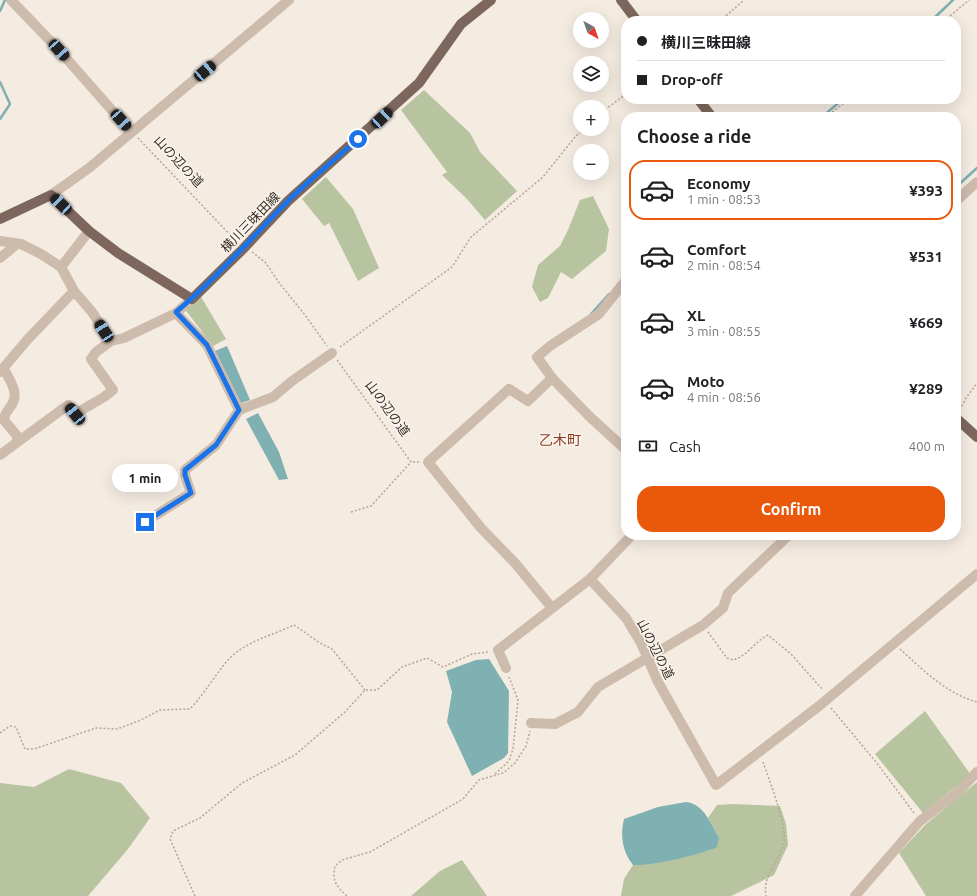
<!DOCTYPE html>
<html lang="en">
<head>
<meta charset="utf-8">
<style>
	body { margin:0; font-family:Ubuntu,"Noto Sans JP",sans-serif; background:#f2f2f2; color:#202124; height:100vh; display:flex; flex-direction:column; font-size:15px; white-space:nowrap }
	* { box-sizing:border-box; margin:0 }
	p { font-size:13px; color:#757577 }
	.icon { flex:none; width:22px; height:22px; fill:none; stroke:currentColor; stroke-width:2; stroke-linecap:round; stroke-linejoin:round }
	.map { position:relative; flex:1; overflow:hidden }
	.details { position:absolute; left:621px; top:112px; width:340px; height:428px; display:flex; flex-direction:column; background:#fff; border-radius:16px; box-shadow:0 4px 16px #0002 }
	.details>* { flex:none }
	.guide { position:absolute; left:621px; top:16px; width:340px; height:88px; border-radius:16px; box-shadow:0 4px 16px #0002; display:grid; align-content:center; height:88px; padding:0 16px; background:#fff }
	.needle { width:26px; rotate:140deg }
	.buttons { position:absolute; left:573px; top:12px; display:grid; gap:8px }
	.buttons a { display:grid; place-items:center; width:36px; height:36px; border-radius:50%; background:#fff; box-shadow:0 4px 16px #0002; font-size:20px }
	.end { position:absolute; width:18px; height:18px; margin:-9px; border:5px solid #1a73e8; background:#fff; box-shadow:0 0 0 2px #fff }
	.from { border-radius:50% }
	.bubble { position:absolute; height:28px; border-radius:14px; background:#fff; box-shadow:0 4px 16px #0002; font-size:13px; font-weight:700; line-height:28px; text-align:center }
	.car { position:absolute; width:12px; height:24px; margin:-12px -6px; border-radius:5px; box-shadow:0 0 3px 1px #0007; background:linear-gradient(#222 24%,#8ab4d8 0 40%,#222 0 76%,#8ab4d8 0 86%,#222 0) }
	.guide b { display:flex; align-items:center; gap:14px; height:38px; font-size:15px }
	.guide b+b { border-top:1px solid #e0e0e0 }
	.guide i { width:10px; height:10px; background:#202124 }
	ul { padding:0; list-style:none }
	li { display:flex; align-items:center; gap:12px; height:60px; margin:0 8px 6px; padding:0 8px; border:2px solid transparent; border-radius:16px }
	li div { flex:1 }
	li b { display:block; font-size:15px }
	li em { font-style:normal; font-weight:700 }
	li.current { border-color:#ea580c }
	li>.icon { width:36px; height:36px; stroke-width:1.5 }
	h2 { padding:0 16px; font-size:18px; line-height:48px }
	.pay { display:flex; align-items:center; gap:10px; height:44px; padding:0 16px; font-size:15px }
	.pay p { margin-inline-start:auto }
	.button { display:flex; gap:8px; margin-top:auto; padding:8px 16px }
	.button a { flex:1; height:46px; border-radius:16px; background:#ea580c; color:#fff; font-size:16px; font-weight:700; line-height:46px; text-align:center }
	.map>svg:first-child { display:block }
	.green { fill:#b8c4a0 }
	.water { fill:#7fb0b2 }
	.lines { fill:none; stroke-linecap:round; stroke-linejoin:round }
	.stream { stroke:#7fb0b2; stroke-width:2.5 }
	.path { stroke:#b9a596; stroke-width:1.5; stroke-dasharray:2 2; stroke-linecap:butt }
	.minor { stroke:#cdbbac; stroke-width:10 }
	.major { stroke:#7d675c; stroke-width:10 }
	.route { stroke:#1a73e8; stroke-width:5 }
	.labels { text-anchor:middle; dominant-baseline:central; stroke-width:3; stroke-linejoin:round; paint-order:stroke }
	.street-label { font-size:13px; fill:#3b302b; stroke:#fbf5ee }
	.neighbourhood-label { font-size:14px; fill:#8c3b22; stroke:#fbf5ee }
</style>
</head>
<body>
<div class="map">
<svg width="977" height="896" viewBox="0 0 977 896">
	<rect width="100%" height="100%" fill="#f4ebe1"/>
	<g class="green">
		<polygon points="424,90 470,133 480,152 517,191 485,220 466,198 442,175 447,172 401,110"/>
		<polygon points="326,177 353,209 379,268 358,281 329,223 324,226 302,199"/>
		<polygon points="593,196 609,229 606,251 572,279 561,272 548,298 540,302 532,287 538,265 560,246 568,230 580,200"/>
		<polygon points="200,295 226,339 213,346 184,308"/>
		<polygon points="925,711 971,775 923,813 875,754"/>
		<polygon points="69,769 121,783 150,818 128,849 88,896 0,896 0,783 34,787"/>
		<polygon points="977,782 977,896 926,896 899,853 926,824"/>
		<polygon points="733,804 780,806 786,824 788,845 774,875 731,896 621,896 624,879 633,865 652,863 710,850 719,837 708,818 717,805"/>
		<polygon points="462,860 487,896 411,896 440,871"/>
	</g>
	<g class="water">
		<polygon points="227,346 250,400 241,403 215,351"/>
		<polygon points="258,413 279,452 288,479 279,480 246,419"/>
		<polygon points="489,659 509,691 508,753 504,758 472,776 447,722 452,692 446,671 476,660"/>
		<path d="M686,802C704,804 710,823 719,837L717,847C700,855 652,866 633,865C622,851 620,835 624,819L658,807Z"/>
	</g>
	<g class="lines">
		<g class="stream">
			<polyline points="0,11 5,0"/>
			<polyline points="931,21 953,0"/>
			<polyline points="0,82 10,104 0,119"/>
			<polyline points="822,117 843,99"/>
			<polyline points="956,187 977,168"/>
			<polyline points="622,278 626,273"/>
			<polyline points="591,314 609,294"/>
		</g>
		<g class="path">
			<polyline points="720,21 744,0"/>
			<polyline points="944,21 969,0"/>
			<polyline points="602,112 626,94"/>
			<polyline points="826,117 849,99"/>
			<polyline points="138,138 236,241"/>
			<polyline points="252,252 265,262 280,284 305,315 327,346"/>
			<polyline points="340,347 452,267 471,237 543,177 575,137 584,129"/>
			<polyline points="337,360 411,462 420,462"/>
			<polyline points="960,410 966,398 977,383"/>
			<polyline points="351,512 371,506 411,462"/>
			<path d="M708,632L727,658L733,660C749,655 754,642 768,635L791,654L823,690"/>
			<path d="M900,649C923,670 947,694 977,702"/>
			<polyline points="831,708 876,762 914,813"/>
			<path d="M0,733L10,726L16,727L25,749H34L96,728L117,729L141,720L160,710L190,709C205,693 215,675 228,660C244,642 273,635 294,625L320,643L332,649L365,690"/>
			<path d="M763,762C769,780 787,825 784,842C781,861 762,874 766,896"/>
			<polyline points="495,774 509,761 513,749 518,700 509,677"/>
			<polyline points="195,896 170,839 173,831 200,818 242,783 295,755 345,712 365,690 377,690 402,667 427,658 443,667 472,654 488,652"/>
			<path d="M347,896C336,886 332,881 335,866L342,860L370,852L463,799L479,780L503,773L515,763L526,746L530,731"/>
		</g>
		<g class="minor">
			<polyline points="11,0 59,50 131,132"/>
			<polyline points="51,195 89,168 289,0"/>
			<polyline points="956,201 977,182"/>
			<polyline points="89,231 61,267 74,291 92,312 111,341"/>
			<polyline points="0,241 21,244 41,254 61,267"/>
			<polyline points="0,258 17,244"/>
			<polyline points="176,313 207,345 239,410"/>
			<path d="M4,369C10,381 20,393 11,406C8,410 4,414 4,420L18,437L16,443"/>
			<polyline points="0,372 28,339 74,291"/>
			<polyline points="552,378 589,416 626,450"/>
			<polyline points="0,455 68,405 75,414 104,397 113,390 91,359 96,352 111,341 124,338 176,313 192,299"/>
			<polyline points="145,522 191,493 185,475 185,470 216,445 239,410 273,397 292,381 332,353"/>
			<polyline points="590,579 626,618 641,643 658,682 716,785 819,706 977,574"/>
			<polyline points="552,608 515,563 481,528 428,462 509,389 528,401 552,378 537,357 550,346 599,314 626,280"/>
			<polyline points="506,668 498,650 590,579 632,535"/>
			<polyline points="531,723 555,724 578,712 598,687 703,625 723,608 728,593 789,535"/>
			<polyline points="855,896 920,821 958,792 977,772"/>
		</g>
		<g class="major">
			<polyline points="621,0 637,21"/>
			<polyline points="698,99 712,117"/>
			<polyline points="0,219 51,195 89,231 118,253 192,299 243,249 288,201 419,83 461,24 491,0"/>
			<polyline points="956,418 977,437"/>
		</g>
	</g>
	<g class="lines">
		<path class="route" d="M145,522L191,493L185,475V470L216,445L239,410L207,345L176,312C216,279 250,239 287,202C309,180 335,160 358,139"/>
	</g>
	<g class="labels">
		<g class="street-label">
			<text transform="translate(179 161) rotate(47)">山の辺の道</text>
			<text transform="translate(250 222) rotate(-46)">横川三昧田線</text>
			<text transform="translate(388 408) rotate(54)">山の辺の道</text>
			<text transform="translate(656 649) rotate(63)">山の辺の道</text>
		</g>
		<g class="neighbourhood-label">
			<text x="560" y="440">乙木町</text>
		</g>
	</g>
</svg>
<div class="buttons">
<a><svg class="needle" viewBox="-14 -14 28 28"><path d="M0-13l5 13h-10z" fill="#e53935"/><path d="M0 13l5-13h-10z" fill="#757577"/></svg></a>
<a><svg class="icon" aria-label="layers" viewBox="0 0 24 24"><path d="M12 4l9 5-9 5-9-5zM3 14l9 5 9-5"/></svg></a>
<a>+</a>
<a>−</a>
</div>
<i class="end from" style="left:358px;top:139px"></i>
<i class="end" style="left:145px;top:522px"></i>
<div class="bubble" style="left:112px;top:464px;width:66px">1 min</div>
<i class="car" style="left:59px;top:50px;rotate:138deg"></i>
<i class="car" style="left:205px;top:71px;rotate:50deg"></i>
<i class="car" style="left:382px;top:118px;rotate:47deg"></i>
<i class="car" style="left:121px;top:120px;rotate:138deg"></i>
<i class="car" style="left:61px;top:204px;rotate:313deg"></i>
<i class="car" style="left:104px;top:331px;rotate:327deg"></i>
<i class="car" style="left:75px;top:414px;rotate:321deg"></i>
<div class="guide">
<b><i class="from"></i>横川三昧田線</b>
<b><i></i>Drop-off</b>
</div>
<section class="details">
<h2>Choose a ride</h2>
<ul>
<li class="current"><svg class="icon" aria-label="car" viewBox="0 0 24 24"><path d="M5 17H2v-5l4-1 3-4h7l3 4 3 1v5h-3M9 17h6M6 11h13"/><circle cx="7" cy="17" r="2"/><circle cx="17" cy="17" r="2"/></svg><div><b>Economy</b><p>1 min · 08:53</p></div><em>¥393</em></li>
<li><svg class="icon" aria-label="car" viewBox="0 0 24 24"><path d="M5 17H2v-5l4-1 3-4h7l3 4 3 1v5h-3M9 17h6M6 11h13"/><circle cx="7" cy="17" r="2"/><circle cx="17" cy="17" r="2"/></svg><div><b>Comfort</b><p>2 min · 08:54</p></div><em>¥531</em></li>
<li><svg class="icon" aria-label="car" viewBox="0 0 24 24"><path d="M5 17H2v-5l4-1 3-4h7l3 4 3 1v5h-3M9 17h6M6 11h13"/><circle cx="7" cy="17" r="2"/><circle cx="17" cy="17" r="2"/></svg><div><b>XL</b><p>3 min · 08:55</p></div><em>¥669</em></li>
<li><svg class="icon" aria-label="car" viewBox="0 0 24 24"><path d="M5 17H2v-5l4-1 3-4h7l3 4 3 1v5h-3M9 17h6M6 11h13"/><circle cx="7" cy="17" r="2"/><circle cx="17" cy="17" r="2"/></svg><div><b>Moto</b><p>4 min · 08:56</p></div><em>¥289</em></li>
</ul>
<div class="pay"><svg class="icon" aria-label="cash" viewBox="0 0 24 24"><path d="M3 7h18v10H3z"/><circle cx="12" cy="12" r="2"/></svg>Cash<p>400 m</p></div>
<div class="button"><a>Confirm</a></div>
</section>
</div>
</body>
</html>
